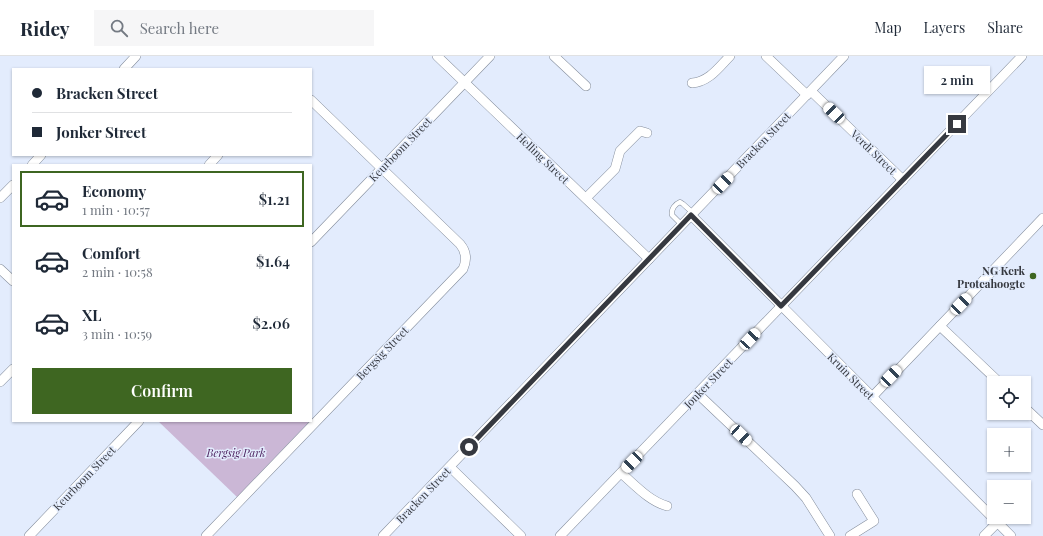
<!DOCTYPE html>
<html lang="en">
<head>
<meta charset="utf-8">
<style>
	body { margin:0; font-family:"Playfair Display",serif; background:#f6f6f7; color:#1f2937; height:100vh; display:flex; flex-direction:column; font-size:15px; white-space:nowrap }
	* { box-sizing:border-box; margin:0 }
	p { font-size:13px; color:#747a83 }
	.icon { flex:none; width:22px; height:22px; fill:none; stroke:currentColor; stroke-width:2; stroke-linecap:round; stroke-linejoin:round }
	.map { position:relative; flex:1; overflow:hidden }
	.details { position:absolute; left:12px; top:108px; width:300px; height:258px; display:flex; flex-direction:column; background:#fff; border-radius:0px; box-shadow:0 1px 3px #0004 }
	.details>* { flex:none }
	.banner { position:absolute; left:12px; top:12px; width:300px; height:88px; border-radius:0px; box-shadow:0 1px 3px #0004; display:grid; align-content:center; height:88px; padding:0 20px; background:#fff }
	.buttons { position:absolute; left:987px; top:320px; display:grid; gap:8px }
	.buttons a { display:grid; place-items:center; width:44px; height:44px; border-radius:0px; background:#fff; box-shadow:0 1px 3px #0004; font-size:20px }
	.end { position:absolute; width:18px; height:18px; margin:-9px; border:5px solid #363940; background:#fff; box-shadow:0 0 0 2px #fff }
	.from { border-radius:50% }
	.bubble { position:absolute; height:28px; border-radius:0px; background:#fff; box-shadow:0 1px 3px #0004; font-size:13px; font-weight:600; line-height:28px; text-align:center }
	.car { position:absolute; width:12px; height:24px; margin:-12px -6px; border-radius:5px; box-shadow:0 0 3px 1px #0007; background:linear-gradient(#fff 24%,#345 0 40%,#fff 0 76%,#345 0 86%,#fff 0) }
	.banner b { display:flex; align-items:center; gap:14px; height:38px; font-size:15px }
	.banner b+b { border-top:1px solid #e0e1e3 }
	.banner i { width:10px; height:10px; background:#1f2937 }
	ul { padding:7px 0 0; list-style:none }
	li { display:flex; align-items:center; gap:12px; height:56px; margin:0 8px 6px; padding:0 12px; border:2px solid transparent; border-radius:0px }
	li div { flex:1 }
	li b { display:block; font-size:15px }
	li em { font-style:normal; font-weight:600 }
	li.selected { border-color:#3e6621 }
	li>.icon { width:36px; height:36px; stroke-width:1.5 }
	.cta { display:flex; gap:8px; margin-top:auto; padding:8px 20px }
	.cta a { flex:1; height:46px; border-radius:0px; background:#3e6621; color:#fff; font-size:16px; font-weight:600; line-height:46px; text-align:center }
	header { display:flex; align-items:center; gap:24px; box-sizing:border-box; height:56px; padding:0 20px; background:#fff; border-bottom:1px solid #e0e1e3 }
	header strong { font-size:19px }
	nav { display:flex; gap:22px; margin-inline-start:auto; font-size:14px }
	.search { width:280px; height:36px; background:#f6f6f7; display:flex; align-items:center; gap:10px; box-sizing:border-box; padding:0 14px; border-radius:0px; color:#747a83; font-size:15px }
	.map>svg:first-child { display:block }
	.green { fill:#cbb7d6 }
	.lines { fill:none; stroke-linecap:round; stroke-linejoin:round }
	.lane-casing { stroke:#848d9c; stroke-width:5.5 }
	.street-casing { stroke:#848d9c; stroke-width:10 }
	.lane { stroke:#fff; stroke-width:4.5 }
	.street { stroke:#fff; stroke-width:9 }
	.route { stroke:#363940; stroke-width:5 }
	.poi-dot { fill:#3e6621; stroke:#e3ecfd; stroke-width:1.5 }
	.labels { text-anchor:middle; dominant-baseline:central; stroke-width:3; stroke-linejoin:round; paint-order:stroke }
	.street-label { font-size:11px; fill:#363940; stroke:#e3ecfd }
	.poi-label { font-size:11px; font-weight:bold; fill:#363940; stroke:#e3ecfd; text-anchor:end }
	.park-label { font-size:11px; font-style:italic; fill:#4d2360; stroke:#e3ecfd }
</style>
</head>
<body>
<header>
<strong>Ridey</strong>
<div class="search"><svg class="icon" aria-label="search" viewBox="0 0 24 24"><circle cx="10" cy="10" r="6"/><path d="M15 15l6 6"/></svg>Search here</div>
<nav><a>Map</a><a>Layers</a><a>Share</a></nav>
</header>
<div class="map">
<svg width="1043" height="480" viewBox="0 0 1043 480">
	<rect width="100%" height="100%" fill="#e3ecfd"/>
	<polygon class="green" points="158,365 310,365 237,441"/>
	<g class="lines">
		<g class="lane-casing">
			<path id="lane" d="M682,169L672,159C671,153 675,148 680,146L683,148L693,157"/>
		</g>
		<g class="street-casing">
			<g id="street">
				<polyline points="437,0 649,203"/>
				<polyline points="554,0 586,30"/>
				<polyline points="766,0 807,39"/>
				<polyline points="124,13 136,0"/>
				<path d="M692,27C709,26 719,11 730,0"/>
				<polyline points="811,35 903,124"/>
				<polyline points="32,109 41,99"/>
				<polyline points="209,109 218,99"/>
				<polyline points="0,142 13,129"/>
				<polyline points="586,142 615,113 620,95 640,75 647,77"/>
				<polyline points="691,159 1011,480"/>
				<polyline points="311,186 490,0"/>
				<polyline points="0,213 13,225"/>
				<polyline points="940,270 1000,327"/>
				<polyline points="0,326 13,313"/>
				<polyline points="698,338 795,430 806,442 830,480"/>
				<polyline points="872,341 1043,162"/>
				<polyline points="1024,351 1043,369"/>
				<polyline points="450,411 521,480"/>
				<path d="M621,417C635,429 649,445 667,450"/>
				<polyline points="29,480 139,365"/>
				<path d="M206,480L463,213C467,204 466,195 460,188L311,44"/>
				<polyline points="383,480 844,0"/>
				<polyline points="560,480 1022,0"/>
				<polyline points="850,480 874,465 857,438"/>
				<polyline points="984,480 997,467"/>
			</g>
		</g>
		<use href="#lane" class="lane"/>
		<use href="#street" class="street"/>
	</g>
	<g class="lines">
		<polyline class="route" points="469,391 691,159 781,250 957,68"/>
	</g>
	<circle class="poi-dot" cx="1033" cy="220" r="4"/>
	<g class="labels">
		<g class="street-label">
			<text transform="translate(763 84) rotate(-46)">Bracken Street</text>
			<text transform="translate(400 93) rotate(-46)">Keurboom Street</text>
			<text transform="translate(874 96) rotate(44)">Verdi Street</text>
			<text transform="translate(543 102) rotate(44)">Helling Street</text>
			<text transform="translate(382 297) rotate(-46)">Bergsig Street</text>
			<text transform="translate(851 320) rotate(45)">Kruin Street</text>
			<text transform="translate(708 327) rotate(-46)">Jonker Street</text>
			<text transform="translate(84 422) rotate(-46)">Keurboom Street</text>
			<text transform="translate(423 439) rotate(-46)">Bracken Street</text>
		</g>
		<g class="poi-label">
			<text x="1025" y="214">NG Kerk<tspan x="1025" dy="13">Proteahoogte</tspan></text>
		</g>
		<g class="park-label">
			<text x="236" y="396">Bergsig Park</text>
		</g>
	</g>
</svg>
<div class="buttons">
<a><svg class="icon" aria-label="locate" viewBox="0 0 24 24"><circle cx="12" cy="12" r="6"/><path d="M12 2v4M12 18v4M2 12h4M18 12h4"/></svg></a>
<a>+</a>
<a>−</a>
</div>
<i class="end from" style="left:469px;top:391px"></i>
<i class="end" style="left:957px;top:68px"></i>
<div class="bubble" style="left:924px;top:10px;width:66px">2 min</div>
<i class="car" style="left:834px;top:57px;rotate:314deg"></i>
<i class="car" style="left:723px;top:127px;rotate:44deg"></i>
<i class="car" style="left:961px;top:248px;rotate:44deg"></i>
<i class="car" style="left:750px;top:283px;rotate:43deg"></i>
<i class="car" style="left:891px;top:320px;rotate:44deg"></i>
<i class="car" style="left:741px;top:379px;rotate:133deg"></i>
<i class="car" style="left:632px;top:406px;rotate:224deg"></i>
<div class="banner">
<b><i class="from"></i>Bracken Street</b>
<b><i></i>Jonker Street</b>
</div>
<section class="details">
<ul>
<li class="selected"><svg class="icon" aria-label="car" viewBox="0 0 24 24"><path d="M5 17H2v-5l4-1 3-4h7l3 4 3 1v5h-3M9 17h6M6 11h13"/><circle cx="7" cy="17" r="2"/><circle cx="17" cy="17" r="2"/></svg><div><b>Economy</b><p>1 min · 10:57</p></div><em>$1.21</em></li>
<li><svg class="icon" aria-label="car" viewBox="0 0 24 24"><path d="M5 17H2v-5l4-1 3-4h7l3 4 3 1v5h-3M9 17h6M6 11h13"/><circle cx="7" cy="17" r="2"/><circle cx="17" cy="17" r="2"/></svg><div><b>Comfort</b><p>2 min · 10:58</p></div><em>$1.64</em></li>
<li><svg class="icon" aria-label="car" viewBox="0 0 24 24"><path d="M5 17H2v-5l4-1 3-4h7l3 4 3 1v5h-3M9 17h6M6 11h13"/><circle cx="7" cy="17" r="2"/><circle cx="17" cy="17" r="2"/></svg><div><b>XL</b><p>3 min · 10:59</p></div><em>$2.06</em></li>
</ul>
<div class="cta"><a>Confirm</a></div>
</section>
</div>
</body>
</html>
